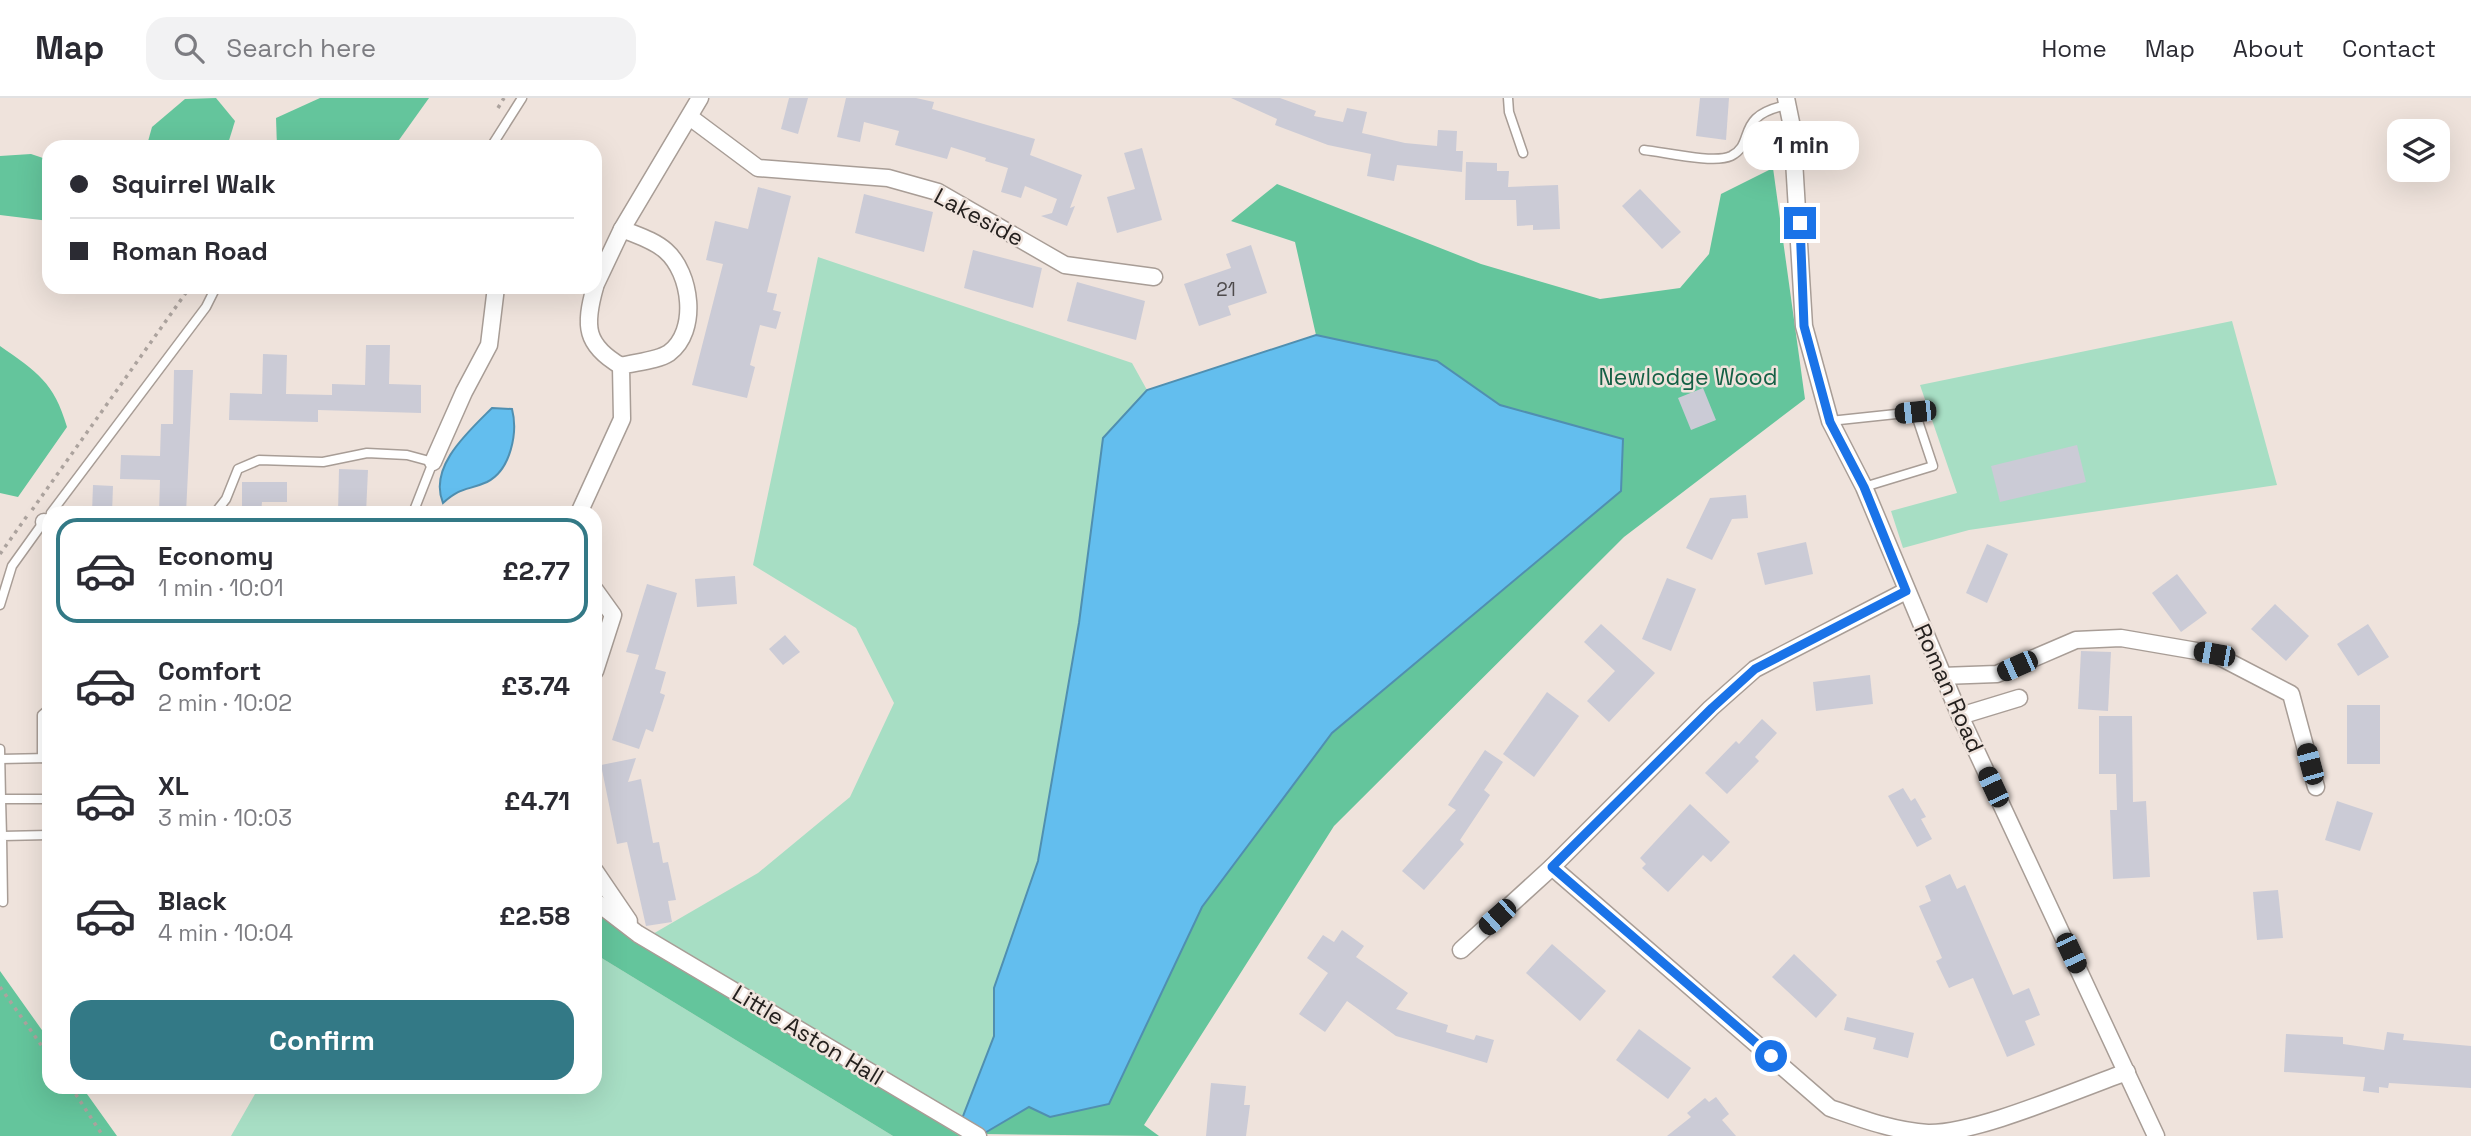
<!DOCTYPE html>
<html lang="en">
<head>
<meta charset="utf-8">
<style>
	body { margin:0; font-family:"Space Grotesk",sans-serif; background:#f2f2f3; color:#2b2b33; height:100vh; display:flex; flex-direction:column; font-size:26px; white-space:nowrap }
	* { box-sizing:border-box; margin:0 }
	p { font-size:23px; color:#7c7c81 }
	.icon { flex:none; width:38px; height:38px; fill:none; stroke:currentColor; stroke-width:2; stroke-linecap:round; stroke-linejoin:round }
	.map { position:relative; flex:1; overflow:hidden }
	.drawer { position:absolute; left:42px; top:408px; width:560px; height:588px; display:flex; flex-direction:column; background:#fff; border-radius:21px; box-shadow:0 7px 28px #0002 }
	.drawer>* { flex:none }
	.guide { position:absolute; left:42px; top:42px; width:560px; height:154px; border-radius:21px; box-shadow:0 7px 28px #0002; display:grid; align-content:center; height:154px; padding:0 28px; background:#fff }
	.controls { position:absolute; left:2387px; top:21px; display:grid; gap:14px }
	.controls a { display:grid; place-items:center; width:63px; height:63px; border-radius:14px; background:#fff; box-shadow:0 7px 28px #0002; font-size:35px }
	.end { position:absolute; width:32px; height:32px; margin:-16px; border:9px solid #1a73e8; background:#fff; box-shadow:0 0 0 4px #fff }
	.from { border-radius:50% }
	.bubble { position:absolute; height:49px; border-radius:21px; background:#fff; box-shadow:0 7px 28px #0002; font-size:23px; font-weight:700; line-height:49px; text-align:center }
	.car { position:absolute; width:21px; height:42px; margin:-21px -10px; border-radius:9px; box-shadow:0 0 5px 2px #0007; background:linear-gradient(#222 24%,#8ab4d8 0 40%,#222 0 76%,#8ab4d8 0 86%,#222 0) }
	.guide b { display:flex; align-items:center; gap:24px; height:66px; font-size:26px }
	.guide b+b { border-top:2px solid #e1e1e2 }
	.guide i { width:18px; height:18px; background:#2b2b33 }
	ul { padding:12px 0 0; list-style:none }
	li { display:flex; align-items:center; gap:21px; height:105px; margin:0 14px 10px; padding:0 14px; border:4px solid transparent; border-radius:21px }
	li div { flex:1 }
	li b { display:block; font-size:26px }
	li em { font-style:normal; font-weight:700 }
	li.active { border-color:#337986 }
	li>.icon { width:63px; height:63px; stroke-width:1.5 }
	.action { display:flex; gap:14px; margin-top:auto; padding:14px 28px }
	.action a { flex:1; height:80px; border-radius:21px; background:#337986; color:#fff; font-size:28px; font-weight:700; line-height:80px; text-align:center }
	header { display:flex; align-items:center; gap:42px; box-sizing:border-box; height:98px; padding:0 35px; background:#fff; border-bottom:2px solid #e1e1e2 }
	header strong { font-size:33px }
	nav { display:flex; gap:38px; margin-inline-start:auto; font-size:24px }
	.search { width:490px; height:63px; background:#f2f2f3; display:flex; align-items:center; gap:18px; box-sizing:border-box; padding:0 24px; border-radius:21px; color:#7c7c81; font-size:26px }
	.map>svg:first-child { display:block }
	.green { fill:#a7dec4 }
	.forest { fill:#64c59c }
	.water { fill:#63beee; stroke:#508fb0; stroke-width:2 }
	.building { fill:#cbcbd6 }
	.lines { fill:none; stroke-linecap:round; stroke-linejoin:round }
	.lane-casing { stroke:#a89d96; stroke-width:11 }
	.street-casing { stroke:#a89d96; stroke-width:19 }
	.path { stroke:#aca39e; stroke-width:3.5; stroke-dasharray:3.5 5; stroke-linecap:butt }
	.lane { stroke:#fff; stroke-width:8 }
	.street { stroke:#fff; stroke-width:16 }
	.route { stroke:#1a73e8; stroke-width:9 }
	.labels { text-anchor:middle; dominant-baseline:central; stroke-width:5; stroke-linejoin:round; paint-order:stroke }
	.number-label { font-size:19px; fill:#4e4b4c }
	.street-label { font-size:23px; fill:#24201e; stroke:#efe3dc }
	.park-label { font-size:23px; fill:#156045; stroke:#efe3dc }
</style>
</head>
<body>
<header>
<strong>Map</strong>
<div class="search"><svg class="icon" aria-label="search" viewBox="0 0 24 24"><circle cx="10" cy="10" r="6"/><path d="M15 15l6 6"/></svg>Search here</div>
<nav><a>Home</a><a>Map</a><a>About</a><a>Contact</a></nav>
</header>
<div class="map">
<svg width="2471" height="1038" viewBox="0 0 2471 1038">
	<rect width="100%" height="100%" fill="#efe3dc"/>
	<g class="green">
		<polygon points="818,159 1132,265 1147,292 1103,341 1079,525 1038,763 994,890 994,938 960,1026 651,837 758,775 850,699 894,605 856,530 753,467"/>
		<polygon points="2232,223 2277,387 1969,432 1903,450 1891,413 1957,395 1920,287"/>
		<polygon points="595,856 893,1038 231,1038 259,989 595,989"/>
	</g>
	<g class="forest">
		<polygon points="216,0 235,23 227,49 147,47 152,29 185,1"/>
		<polygon points="320,0 429,0 394,49 277,49 276,20"/>
		<polygon points="31,56 49,62 49,123 0,117 0,58"/>
		<polygon points="1773,70 1805,301 1624,439 1334,728 1144,1027 1159,1038 983,1036 1029,1009 1109,1005 1202,809 1332,635 1621,393 1622,341 1500,307 1437,263 1316,237 1295,144 1231,123 1277,86 1481,166 1600,201 1680,190 1709,156 1721,96"/>
		<path d="M0,248C37,274 54,284 67,329L18,399L0,395Z"/>
		<polygon points="595,813 960,1038 893,1038 595,856"/>
		<polygon points="0,873 49,942 49,989 82,989 117,1038 0,1038"/>
	</g>
	<g class="water">
		<polygon points="1316,237 1437,263 1500,307 1623,341 1621,393 1332,635 1202,809 1109,1006 1050,1019 1029,1009 983,1036 960,1026 994,938 994,890 1038,763 1079,525 1103,340 1147,292"/>
		<path d="M492,310L512,311C518,334 511,372 487,384C467,393 462,388 443,405C428,369 468,334 492,310Z"/>
	</g>
	<g class="building">
		<polygon points="789,0 808,0 798,36 781,31"/>
		<polygon points="846,0 916,0 934,4 932,11 1035,41 1030,57 1082,77 1070,110 1075,108 1067,128 1041,118 1052,115 1057,101 1025,88 1021,100 1001,94 1008,70 985,63 986,60 951,49 947,61 895,47 899,33 864,24 860,44 837,39"/>
		<polygon points="1231,0 1280,0 1316,13 1314,18 1343,24 1347,10 1367,14 1362,35 1405,45 1437,48 1438,32 1457,33 1456,53 1463,53 1462,74 1397,67 1394,83 1367,78 1371,56 1328,47 1275,27 1277,21"/>
		<polygon points="1700,0 1729,0 1726,42 1696,38"/>
		<polygon points="1142,50 1162,122 1117,135 1107,99 1135,91 1124,55"/>
		<polygon points="1466,64 1497,65 1497,73 1509,73 1508,89 1558,87 1560,131 1533,132 1533,127 1517,128 1516,102 1465,102"/>
		<polygon points="758,89 791,98 767,194 777,196 773,212 781,214 776,231 760,227 750,267 755,269 747,300 692,287 723,166 706,162 715,123 748,131"/>
		<polygon points="1640,91 1681,134 1662,151 1622,108"/>
		<polygon points="864,96 933,114 924,154 855,135"/>
		<polygon points="1251,147 1267,195 1228,208 1231,217 1199,228 1184,186 1231,170 1226,156"/>
		<polygon points="973,152 1042,170 1033,210 964,190"/>
		<polygon points="1077,184 1145,203 1136,242 1067,223"/>
		<polygon points="366,247 390,247 389,286 421,287 421,315 318,312 318,324 229,322 230,295 262,296 263,256 287,257 286,296 332,297 332,286 365,287"/>
		<polygon points="174,272 193,272 186,415 159,415 160,382 120,381 121,357 160,358 161,326 173,326"/>
		<polygon points="1703,290 1716,322 1691,332 1678,300"/>
		<polygon points="2077,347 2086,384 2000,404 1991,368"/>
		<polygon points="339,371 368,372 366,415 338,415"/>
		<polygon points="242,384 287,384 287,404 262,404 261,415 242,415"/>
		<polygon points="93,387 113,388 112,415 92,415"/>
		<polygon points="1746,397 1748,420 1732,421 1712,462 1686,450 1710,400"/>
		<polygon points="1806,444 1813,476 1765,487 1757,455"/>
		<polygon points="1987,446 2008,456 1987,505 1966,495"/>
		<polygon points="2177,476 2207,515 2181,534 2152,495"/>
		<polygon points="735,478 737,506 697,509 695,481"/>
		<polygon points="1667,480 1696,491 1671,553 1642,541"/>
		<polygon points="647,486 677,495 655,571 666,574 660,595 665,597 653,634 646,631 639,651 612,642 639,557 626,554"/>
		<polygon points="2275,506 2309,538 2286,563 2251,531"/>
		<polygon points="1601,526 1655,575 1609,624 1587,603 1615,573 1584,544"/>
		<polygon points="2368,526 2389,559 2358,578 2337,546"/>
		<polygon points="785,537 800,554 783,567 769,551"/>
		<polygon points="2081,553 2111,554 2108,613 2078,611"/>
		<polygon points="1870,577 1873,606 1816,613 1813,584"/>
		<polygon points="1547,594 1579,618 1534,679 1503,656"/>
		<rect x="2347" y="607" width="33" height="59"/>
		<polygon points="2099,618 2132,618 2133,704 2146,703 2150,779 2113,781 2110,712 2117,712 2116,676 2099,676"/>
		<polygon points="1762,621 1777,635 1755,659 1759,663 1727,696 1705,675 1736,643 1739,646"/>
		<polygon points="1485,652 1503,664 1484,692 1490,697 1460,742 1464,746 1424,792 1402,773 1456,712 1448,707"/>
		<polygon points="636,660 628,684 641,681 653,745 659,744 663,765 668,764 676,802 668,803 672,824 646,828 627,744 617,746 601,667"/>
		<polygon points="1903,690 1911,703 1915,700 1926,719 1921,721 1932,741 1917,749 1888,698"/>
		<polygon points="2337,703 2373,715 2360,753 2325,742"/>
		<polygon points="1690,706 1730,744 1711,764 1703,757 1668,794 1642,770 1646,766 1640,760"/>
		<polygon points="1950,776 1957,791 1965,787 2013,897 2029,890 2040,917 2025,923 2035,947 2007,959 1973,880 1949,890 1936,863 1942,860 1919,808 1931,803 1925,788"/>
		<polygon points="2278,792 2283,840 2257,842 2253,794"/>
		<polygon points="1342,832 1364,848 1356,859 1408,895 1396,911 1448,927 1446,934 1474,942 1476,937 1494,942 1487,965 1396,938 1347,903 1325,934 1299,916 1328,875 1307,860 1323,837 1334,844"/>
		<polygon points="1552,846 1606,893 1580,923 1526,875"/>
		<polygon points="1794,856 1837,897 1816,920 1772,879"/>
		<polygon points="1847,919 1914,935 1908,960 1873,951 1876,940 1844,932"/>
		<polygon points="1639,931 1691,970 1668,1001 1616,962"/>
		<polygon points="2387,934 2404,936 2403,942 2471,948 2471,990 2389,985 2388,990 2379,989 2379,995 2363,993 2365,979 2284,974 2286,936 2343,939 2343,946 2384,952"/>
		<polygon points="1211,985 1246,988 1244,1007 1250,1007 1246,1038 1206,1038"/>
		<polygon points="1716,999 1729,1016 1722,1022 1736,1038 1667,1038 1691,1019 1687,1015 1705,1000 1709,1004"/>
	</g>
	<g class="lines">
		<g class="lane-casing">
			<g id="lane">
				<polyline points="1508,0 1509,14 1523,55"/>
				<polyline points="491,49 522,0"/>
				<path d="M1644,52C1664,54 1714,66 1731,58C1757,45 1733,18 1787,7"/>
				<polyline points="1830,323 1915,314 1933,368 1864,389"/>
				<polyline points="51,415 206,209 216,189"/>
				<polyline points="215,415 226,401 238,371 259,362 323,364 367,355 407,357 433,364 413,415"/>
				<polyline points="0,507 12,468 45,422"/>
				<polyline points="0,651 1,701 49,701"/>
				<polyline points="42,660 42,617 49,611"/>
				<polyline points="0,661 49,660"/>
				<polyline points="1,701 2,738"/>
				<polyline points="3,804 2,738 49,737"/>
			</g>
		</g>
		<g class="street-casing">
			<g id="street">
				<polyline points="1786,0 1792,29 1804,228 1830,323 1864,389 1960,618 2156,1038"/>
				<polyline points="691,20 758,70 888,80 938,94 1065,167 1154,179"/>
				<polyline points="595,188 622,131"/>
				<path d="M595,189C584,228 585,247 621,268"/>
				<polyline points="433,364 464,294 489,247 496,189"/>
				<path d="M579,415L622,321L621,268C635,264 657,263 669,255C699,233 691,175 666,153C654,142 636,137 622,131L700,0"/>
				<polyline points="44,424 49,429"/>
				<polyline points="595,492 613,517 595,573"/>
				<polyline points="1942,578 1997,576 2076,542 2121,540 2214,556 2291,596 2316,689"/>
				<polyline points="1960,618 2019,600"/>
				<path d="M1552,769L1830,1010C1862,1021 1894,1033 1928,1035C1977,1036 2078,991 2127,974"/>
				<polyline points="595,773 629,823"/>
				<polyline points="595,803 638,836 978,1038"/>
				<polyline points="1461,852 1552,769 1711,610 1755,571 1906,493"/>
			</g>
		</g>
		<g class="path">
			<polyline points="498,10 504,0"/>
			<polyline points="32,412 190,189"/>
			<polyline points="0,456 27,418"/>
			<polyline points="0,889 49,958"/>
			<polyline points="71,989 103,1038"/>
		</g>
		<use href="#lane" class="lane"/>
		<use href="#street" class="street"/>
	</g>
	<g class="lines">
		<polyline class="route" points="1771,958 1552,769 1712,610 1755,571 1906,493 1864,389 1830,324 1804,228 1800,125"/>
	</g>
	<g class="labels">
		<g class="number-label">
			<text x="1226" y="191">21</text>
		</g>
		<g class="street-label">
			<text transform="translate(979 119) rotate(28)">Lakeside</text>
			<text transform="translate(1949 590) rotate(66)">Roman Road</text>
			<text transform="translate(808 937) rotate(31)">Little Aston Hall</text>
		</g>
		<g class="park-label">
			<text x="1688" y="279">Newlodge Wood</text>
		</g>
	</g>
</svg>
<div class="controls">
<a><svg class="icon" aria-label="layers" viewBox="0 0 24 24"><path d="M12 4l9 5-9 5-9-5zM3 14l9 5 9-5"/></svg></a>
</div>
<i class="end from" style="left:1771px;top:958px"></i>
<i class="end" style="left:1800px;top:125px"></i>
<div class="bubble" style="left:1743px;top:23px;width:116px">1 min</div>
<i class="car" style="left:1915px;top:314px;rotate:264deg"></i>
<i class="car" style="left:2214px;top:556px;rotate:280deg"></i>
<i class="car" style="left:2017px;top:568px;rotate:246deg"></i>
<i class="car" style="left:2310px;top:666px;rotate:345deg"></i>
<i class="car" style="left:1993px;top:689px;rotate:335deg"></i>
<i class="car" style="left:1497px;top:819px;rotate:228deg"></i>
<i class="car" style="left:2071px;top:855px;rotate:155deg"></i>
<div class="guide">
<b><i class="from"></i>Squirrel Walk</b>
<b><i></i>Roman Road</b>
</div>
<section class="drawer">
<ul>
<li class="active"><svg class="icon" aria-label="car" viewBox="0 0 24 24"><path d="M5 17H2v-5l4-1 3-4h7l3 4 3 1v5h-3M9 17h6M6 11h13"/><circle cx="7" cy="17" r="2"/><circle cx="17" cy="17" r="2"/></svg><div><b>Economy</b><p>1 min · 10:01</p></div><em>£2.77</em></li>
<li><svg class="icon" aria-label="car" viewBox="0 0 24 24"><path d="M5 17H2v-5l4-1 3-4h7l3 4 3 1v5h-3M9 17h6M6 11h13"/><circle cx="7" cy="17" r="2"/><circle cx="17" cy="17" r="2"/></svg><div><b>Comfort</b><p>2 min · 10:02</p></div><em>£3.74</em></li>
<li><svg class="icon" aria-label="car" viewBox="0 0 24 24"><path d="M5 17H2v-5l4-1 3-4h7l3 4 3 1v5h-3M9 17h6M6 11h13"/><circle cx="7" cy="17" r="2"/><circle cx="17" cy="17" r="2"/></svg><div><b>XL</b><p>3 min · 10:03</p></div><em>£4.71</em></li>
<li><svg class="icon" aria-label="car" viewBox="0 0 24 24"><path d="M5 17H2v-5l4-1 3-4h7l3 4 3 1v5h-3M9 17h6M6 11h13"/><circle cx="7" cy="17" r="2"/><circle cx="17" cy="17" r="2"/></svg><div><b>Black</b><p>4 min · 10:04</p></div><em>£2.58</em></li>
</ul>
<div class="action"><a>Confirm</a></div>
</section>
</div>
</body>
</html>
